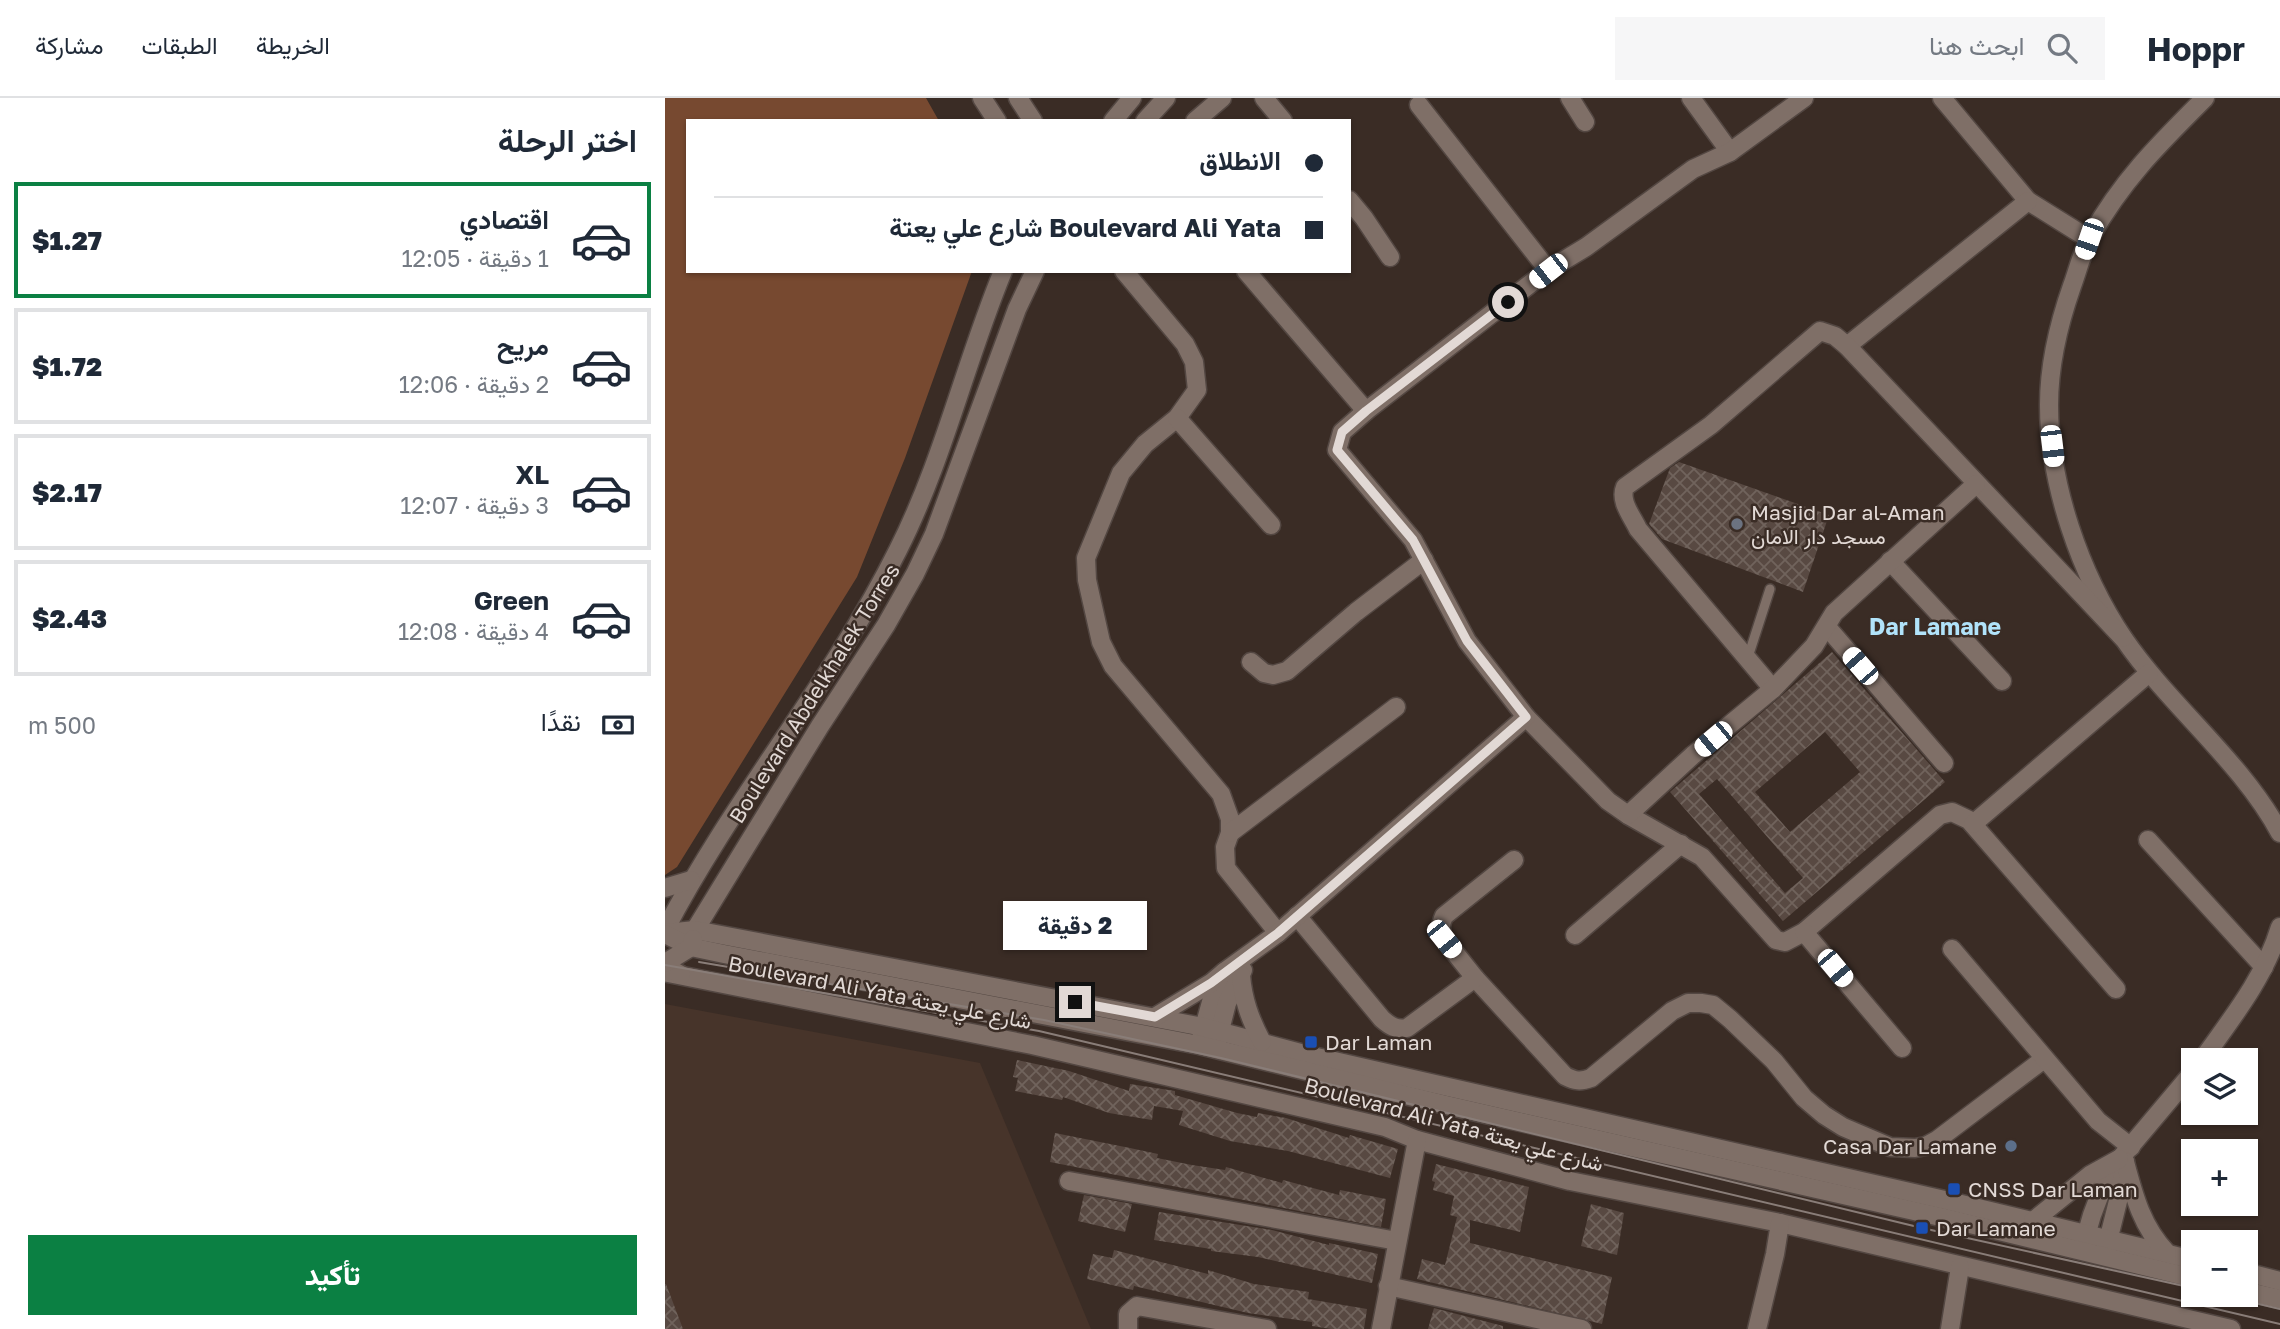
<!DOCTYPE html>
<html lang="ar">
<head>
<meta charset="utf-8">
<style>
	body { margin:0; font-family:"Golos Text",Vazirmatn,sans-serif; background:#f6f6f7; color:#1f2937; direction:rtl; height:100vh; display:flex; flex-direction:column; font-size:26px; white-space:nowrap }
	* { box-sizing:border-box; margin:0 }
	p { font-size:23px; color:#747a83 }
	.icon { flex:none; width:38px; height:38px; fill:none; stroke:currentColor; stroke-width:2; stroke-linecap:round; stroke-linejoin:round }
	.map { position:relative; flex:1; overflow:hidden; direction:ltr }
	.drawer { display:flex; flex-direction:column; background:#fff; width:665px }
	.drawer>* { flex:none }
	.guide { position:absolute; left:21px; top:21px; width:665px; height:154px; border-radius:0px; box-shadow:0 2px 5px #0004; direction:rtl; display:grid; align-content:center; height:154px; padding:0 28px; background:#fff }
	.buttons { position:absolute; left:1516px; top:950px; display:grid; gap:14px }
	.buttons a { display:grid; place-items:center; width:77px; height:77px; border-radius:0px; background:#fff; box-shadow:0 2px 5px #0004; font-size:35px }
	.end { position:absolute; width:32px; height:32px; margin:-16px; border:9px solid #e2d9d5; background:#111; box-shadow:0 0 0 4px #111 }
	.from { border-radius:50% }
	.bubble { position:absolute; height:49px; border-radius:0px; background:#fff; box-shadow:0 2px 5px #0004; font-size:23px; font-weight:800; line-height:49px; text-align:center; direction:rtl }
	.car { position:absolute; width:21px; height:42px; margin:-21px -10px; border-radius:9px; box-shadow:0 0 5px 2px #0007; background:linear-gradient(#fff 24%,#345 0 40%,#fff 0 76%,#345 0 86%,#fff 0) }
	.guide b { display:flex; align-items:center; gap:24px; height:66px; font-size:26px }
	.guide b+b { border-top:2px solid #e0e1e3 }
	.guide i { width:18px; height:18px; background:#1f2937 }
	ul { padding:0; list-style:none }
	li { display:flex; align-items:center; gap:21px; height:116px; margin:0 14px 10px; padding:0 14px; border:4px solid #e0e1e3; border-radius:0px }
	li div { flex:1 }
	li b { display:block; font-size:26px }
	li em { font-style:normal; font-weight:800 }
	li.active { border-color:#0b8043 }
	li>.icon { width:63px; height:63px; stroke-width:1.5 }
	h2 { padding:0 28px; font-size:32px; line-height:84px }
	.pay { display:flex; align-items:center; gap:18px; height:77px; padding:0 28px; font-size:26px }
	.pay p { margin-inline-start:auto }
	.cta { display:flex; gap:14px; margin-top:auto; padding:14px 28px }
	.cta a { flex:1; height:80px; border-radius:0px; background:#0b8043; color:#fff; font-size:28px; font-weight:800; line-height:80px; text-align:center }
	header { display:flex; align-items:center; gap:42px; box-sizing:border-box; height:98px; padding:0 35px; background:#fff; border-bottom:2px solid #e0e1e3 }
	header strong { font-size:33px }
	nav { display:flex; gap:38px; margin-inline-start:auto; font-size:24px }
	.search { width:490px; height:63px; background:#f6f6f7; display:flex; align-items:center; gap:18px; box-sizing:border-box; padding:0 24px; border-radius:0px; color:#747a83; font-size:26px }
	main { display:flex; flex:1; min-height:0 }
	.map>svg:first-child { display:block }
	.built { fill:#47342a }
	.grass { fill:#774930 }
	.building { fill:url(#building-cross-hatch); fill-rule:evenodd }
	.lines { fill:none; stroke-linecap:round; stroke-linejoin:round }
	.service-casing { stroke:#534742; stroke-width:12 }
	.minor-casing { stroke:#534742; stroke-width:21 }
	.tertiary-casing { stroke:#534742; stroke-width:21 }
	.secondary-casing { stroke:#534742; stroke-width:21 }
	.service { stroke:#7f6f67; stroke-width:9 }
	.minor { stroke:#7f6f67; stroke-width:18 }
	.tertiary { stroke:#7f6f67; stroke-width:18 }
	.secondary { stroke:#7f6f67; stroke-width:18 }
	.tram { stroke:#897d78; stroke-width:2 }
	.route { stroke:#e2d9d5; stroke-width:9 }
	.worship-dot { fill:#6b7280; stroke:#3a2c25; stroke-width:2.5 }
	.transit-dot { fill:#1a4fb4; stroke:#3a2c25; stroke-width:2.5 }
	.service-dot { fill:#5c6f8a; stroke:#3a2c25; stroke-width:2.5 }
	.labels { text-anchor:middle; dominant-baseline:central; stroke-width:5; stroke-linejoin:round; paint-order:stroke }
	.poi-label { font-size:21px; fill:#e2d9d5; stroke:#3a2c25; text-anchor:start }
	.street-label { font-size:21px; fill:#e2d9d5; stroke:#3a2c25 }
	.neighbourhood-label { font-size:23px; font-weight:bold; fill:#b1e3fa; stroke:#3a2c25 }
</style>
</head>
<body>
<header>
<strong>Hoppr</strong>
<div class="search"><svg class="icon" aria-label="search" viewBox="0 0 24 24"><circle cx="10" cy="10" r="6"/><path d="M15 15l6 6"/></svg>ابحث هنا</div>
<nav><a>الخريطة</a><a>الطبقات</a><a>مشاركة</a></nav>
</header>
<main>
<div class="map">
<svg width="1615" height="1231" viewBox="0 0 1615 1231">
	<defs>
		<pattern id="building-cross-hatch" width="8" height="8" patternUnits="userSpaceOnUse" patternTransform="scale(1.75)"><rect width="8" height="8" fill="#584942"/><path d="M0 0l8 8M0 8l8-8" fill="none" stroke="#70635c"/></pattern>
	</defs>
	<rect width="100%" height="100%" fill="#3a2c25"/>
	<polygon class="built" points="0,906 315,965 426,1231 0,1231"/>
	<polygon class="grass" points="0,0 261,0 274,23 23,23 23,173 307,173 240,360 192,479 12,769 0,777"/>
	<g class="building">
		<polygon points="1014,364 1164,417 1138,494 997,441 984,426 1005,370"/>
		<path d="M1167,554L1280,684L1118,823L1005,694ZM1160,634L1195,674L1125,734L1090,694ZM1052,681L1138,780L1120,795L1034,696Z"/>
		<polygon points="352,962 404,973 464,993 465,986 510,993 510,997 572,1015 592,1019 593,1015 621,1020 684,1040 685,1037 733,1051 725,1080 623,1053 565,1043 514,1027 518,1013 489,1008 487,1022 444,1015 398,999 397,1002 350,993 353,980 348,979"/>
		<polygon points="390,1035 465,1050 493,1056 492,1060 527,1067 560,1072 561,1069 617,1085 618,1082 674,1097 675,1092 721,1101 716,1129 385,1064"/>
		<polygon points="771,1066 864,1089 855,1134 805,1122 805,1145 947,1179 937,1226 752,1181 757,1161 780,1167 792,1119 785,1117 789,1098 768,1092 770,1084 767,1083"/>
		<polygon points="419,1097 467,1106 460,1134 413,1123"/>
		<polygon points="926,1106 959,1115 952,1157 916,1148"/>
		<polygon points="494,1114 607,1132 664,1147 664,1145 713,1156 707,1185 593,1159 546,1153 546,1151 489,1142"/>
		<polygon points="449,1152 543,1176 543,1172 589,1186 644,1194 643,1201 702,1211 699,1231 666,1231 647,1228 647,1224 583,1215 469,1188 468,1192 422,1181 428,1156 447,1160"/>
		<polygon points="0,1186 1,1186 18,1231 0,1231"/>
		<polygon points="769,1210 838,1228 838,1231 763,1231"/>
	</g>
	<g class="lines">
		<g class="service-casing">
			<polyline id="service" points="1083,559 1105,491"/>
		</g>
		<g class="minor-casing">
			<g id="minor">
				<polyline points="317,0 332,23"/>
				<polyline points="353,0 368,23"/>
				<polyline points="599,0 618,23"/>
				<polyline points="905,0 920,24"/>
				<polyline points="1026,0 1065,54"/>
				<polyline points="1139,0 1065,54 1028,71 921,149 883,172 701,313 677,334 672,352 748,442 802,543 861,619 943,703 963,717 1037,759 1111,842 1120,844 1139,834 1275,717 1287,714 1304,722 1451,891"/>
				<polyline points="1277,0 1363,103 1424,141"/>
				<path d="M1540,0C1495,45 1457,82 1426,138C1417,153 1413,172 1407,188C1394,225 1384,268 1384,307C1384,386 1415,476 1459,541C1505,608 1577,664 1615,735"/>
				<polyline points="754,7 883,172"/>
				<polyline points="530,23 557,0"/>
				<polyline points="684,102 699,120 725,159"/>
				<polyline points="459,173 520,246 529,264 532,292 512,320 480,346 456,375 421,460 422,482 436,544 448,568 556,696 565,721 565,735 560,749 561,770 613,835"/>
				<polyline points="581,173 701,313"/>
				<polyline points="1182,248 1363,103"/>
				<polyline points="512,320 606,427"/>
				<polyline points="1225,463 1337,583"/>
				<polyline points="1162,529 1279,665"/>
				<polyline points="586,564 599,575 608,577 622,573 691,514 759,462"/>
				<path d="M1108,591L973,431C967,418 954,403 960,389L1046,327L1155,233L1170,238L1182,248L1458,540"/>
				<polyline points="963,717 1028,657 1108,591 1149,548 1169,515 1311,386"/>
				<polyline points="1308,726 1484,575"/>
				<polyline points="565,735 731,609"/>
				<polyline points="1483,742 1599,869"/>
				<path d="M849,762L779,818C775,827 775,832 779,841L810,880L900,978C910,983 915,984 926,980L1007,913L1023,905H1036L1048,907L1065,921L1109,963L1139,1000L1159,1017L1178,1029L1225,1049L1250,1050L1261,1048L1272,1042L1379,961"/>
				<path d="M632,818L717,921C725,928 731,932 742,930L810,880"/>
				<polyline points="1139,834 1237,950"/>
				<polyline points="910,837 1016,746"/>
				<polyline points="1287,851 1433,1023 1466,1049"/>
				<polyline points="3,875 367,947 720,1029 752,1042 905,1083 1115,1125 1566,1231"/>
				<polyline points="535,944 546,904 559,874 613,835 861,619"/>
				<polyline points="551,948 562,905 578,872"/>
				<path d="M1537,962C1567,920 1600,879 1615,829"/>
				<polyline points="404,1083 732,1143"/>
				<polyline points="1418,1148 1427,1117 1443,1075 1528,974"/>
				<polyline points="1440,1155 1454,1099 1460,1063"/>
				<polyline points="723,1188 917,1231"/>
				<polyline points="463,1231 463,1216 472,1208 602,1231"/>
				<polyline points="716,1231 752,1042"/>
				<polyline points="1092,1231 1110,1156 1115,1125"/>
				<polyline points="1285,1231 1295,1169"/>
			</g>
		</g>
		<g class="tertiary-casing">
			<g id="tertiary">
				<polyline points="448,23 467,0"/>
				<polyline points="480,23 501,0"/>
				<path d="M0,832C69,700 167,585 233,452C278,363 300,265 338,173"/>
				<polyline points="30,832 155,628 221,527 250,476 269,436 352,211 370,173"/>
				<polyline points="0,868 16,877"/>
			</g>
		</g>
		<g class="secondary-casing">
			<g id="secondary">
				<polyline points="0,790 26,782"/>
				<polyline points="0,835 30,832 538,929 643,957 1284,1103 1528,1162"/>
				<polyline points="0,836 26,849 59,856 534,947 781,1007 1280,1120 1528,1180"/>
				<polyline points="0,865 26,849 28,841"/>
				<path d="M576,877C578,902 585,921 597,944"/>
				<polyline points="490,919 546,885 559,874"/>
				<path d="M1460,1064C1469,1098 1477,1129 1502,1155"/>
				<polyline points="1368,1123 1425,1077 1454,1061"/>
				<polyline points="1580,1174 1615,1183"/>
				<polyline points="1580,1193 1615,1201"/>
			</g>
		</g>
		<use href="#service" class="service"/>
		<use href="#minor" class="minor"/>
		<use href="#tertiary" class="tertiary"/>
		<use href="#secondary" class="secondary"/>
		<g class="tram">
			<polyline points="34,864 379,922 556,960 1257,1130 1528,1190"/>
			<polyline points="0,867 374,933 1615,1226"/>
			<polyline points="1556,1197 1615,1211"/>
		</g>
	</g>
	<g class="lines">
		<polyline class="route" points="410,904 490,919 546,885 613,835 861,619 802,543 748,442 672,352 677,334 701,313 843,204"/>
	</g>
	<circle class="worship-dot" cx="1072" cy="426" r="7"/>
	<g class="transit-dot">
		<rect x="639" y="937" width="14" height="14" rx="3.5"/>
		<rect x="1282" y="1084" width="14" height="14" rx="3.5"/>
		<rect x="1250" y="1123" width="14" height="14" rx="3.5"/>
	</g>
	<circle class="service-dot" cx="1346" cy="1048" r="7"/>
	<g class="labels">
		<g class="poi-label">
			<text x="1086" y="414">Masjid Dar al-Aman<tspan x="1086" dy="24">مسجد دار الامان</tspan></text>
			<text x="660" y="944">Dar Laman</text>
			<text x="1332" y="1048" text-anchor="end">Casa Dar Lamane</text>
			<text x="1303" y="1091">CNSS Dar Laman</text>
			<text x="1271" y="1130">Dar Lamane</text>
		</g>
		<g class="street-label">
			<text transform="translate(149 595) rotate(-58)">Boulevard Abdelkhalek Torres</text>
			<text transform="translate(215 894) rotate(11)">Boulevard Ali Yata شارع علي يعتة</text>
			<text transform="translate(789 1026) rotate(15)">Boulevard Ali Yata شارع علي يعتة</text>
		</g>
		<g class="neighbourhood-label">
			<text x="1270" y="528">Dar Lamane</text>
		</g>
	</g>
</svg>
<div class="buttons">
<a><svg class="icon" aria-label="layers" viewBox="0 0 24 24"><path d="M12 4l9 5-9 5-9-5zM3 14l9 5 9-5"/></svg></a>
<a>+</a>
<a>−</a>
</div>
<i class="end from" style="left:843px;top:204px"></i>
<i class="end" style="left:410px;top:904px"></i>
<div class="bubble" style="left:338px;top:803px;width:144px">2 دقيقة</div>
<i class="car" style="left:1424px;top:141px;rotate:199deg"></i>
<i class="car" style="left:883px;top:173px;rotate:232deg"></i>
<i class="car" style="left:1387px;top:348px;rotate:173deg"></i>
<i class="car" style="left:1195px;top:568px;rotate:319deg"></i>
<i class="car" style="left:1048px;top:641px;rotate:230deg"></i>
<i class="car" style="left:779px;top:841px;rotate:141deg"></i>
<i class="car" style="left:1170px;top:870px;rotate:140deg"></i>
<div class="guide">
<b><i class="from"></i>الانطلاق</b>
<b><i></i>Boulevard Ali Yata شارع علي يعتة</b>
</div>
</div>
<section class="drawer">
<h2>اختر الرحلة</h2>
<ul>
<li class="active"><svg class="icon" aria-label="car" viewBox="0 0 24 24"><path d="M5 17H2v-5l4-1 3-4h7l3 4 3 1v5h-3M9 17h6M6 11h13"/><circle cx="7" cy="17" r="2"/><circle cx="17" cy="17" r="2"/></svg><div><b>اقتصادي</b><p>1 دقيقة · 12:05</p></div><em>$1.27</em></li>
<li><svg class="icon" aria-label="car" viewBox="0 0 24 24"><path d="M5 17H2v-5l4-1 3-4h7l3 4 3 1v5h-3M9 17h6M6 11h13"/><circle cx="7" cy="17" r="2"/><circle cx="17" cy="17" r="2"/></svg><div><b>مريح</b><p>2 دقيقة · 12:06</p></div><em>$1.72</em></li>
<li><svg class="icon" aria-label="car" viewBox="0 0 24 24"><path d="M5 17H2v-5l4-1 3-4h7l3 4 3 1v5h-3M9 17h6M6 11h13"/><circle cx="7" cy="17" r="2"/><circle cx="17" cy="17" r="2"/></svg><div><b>XL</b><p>3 دقيقة · 12:07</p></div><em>$2.17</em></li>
<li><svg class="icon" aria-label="car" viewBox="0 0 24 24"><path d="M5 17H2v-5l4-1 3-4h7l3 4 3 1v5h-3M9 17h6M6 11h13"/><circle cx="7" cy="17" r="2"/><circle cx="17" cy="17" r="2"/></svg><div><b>Green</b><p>4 دقيقة · 12:08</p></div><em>$2.43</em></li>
</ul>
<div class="pay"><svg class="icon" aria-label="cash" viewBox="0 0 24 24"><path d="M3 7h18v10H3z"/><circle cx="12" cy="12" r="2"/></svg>نقدًا<p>500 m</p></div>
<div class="cta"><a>تأكيد</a></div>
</section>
</main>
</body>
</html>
